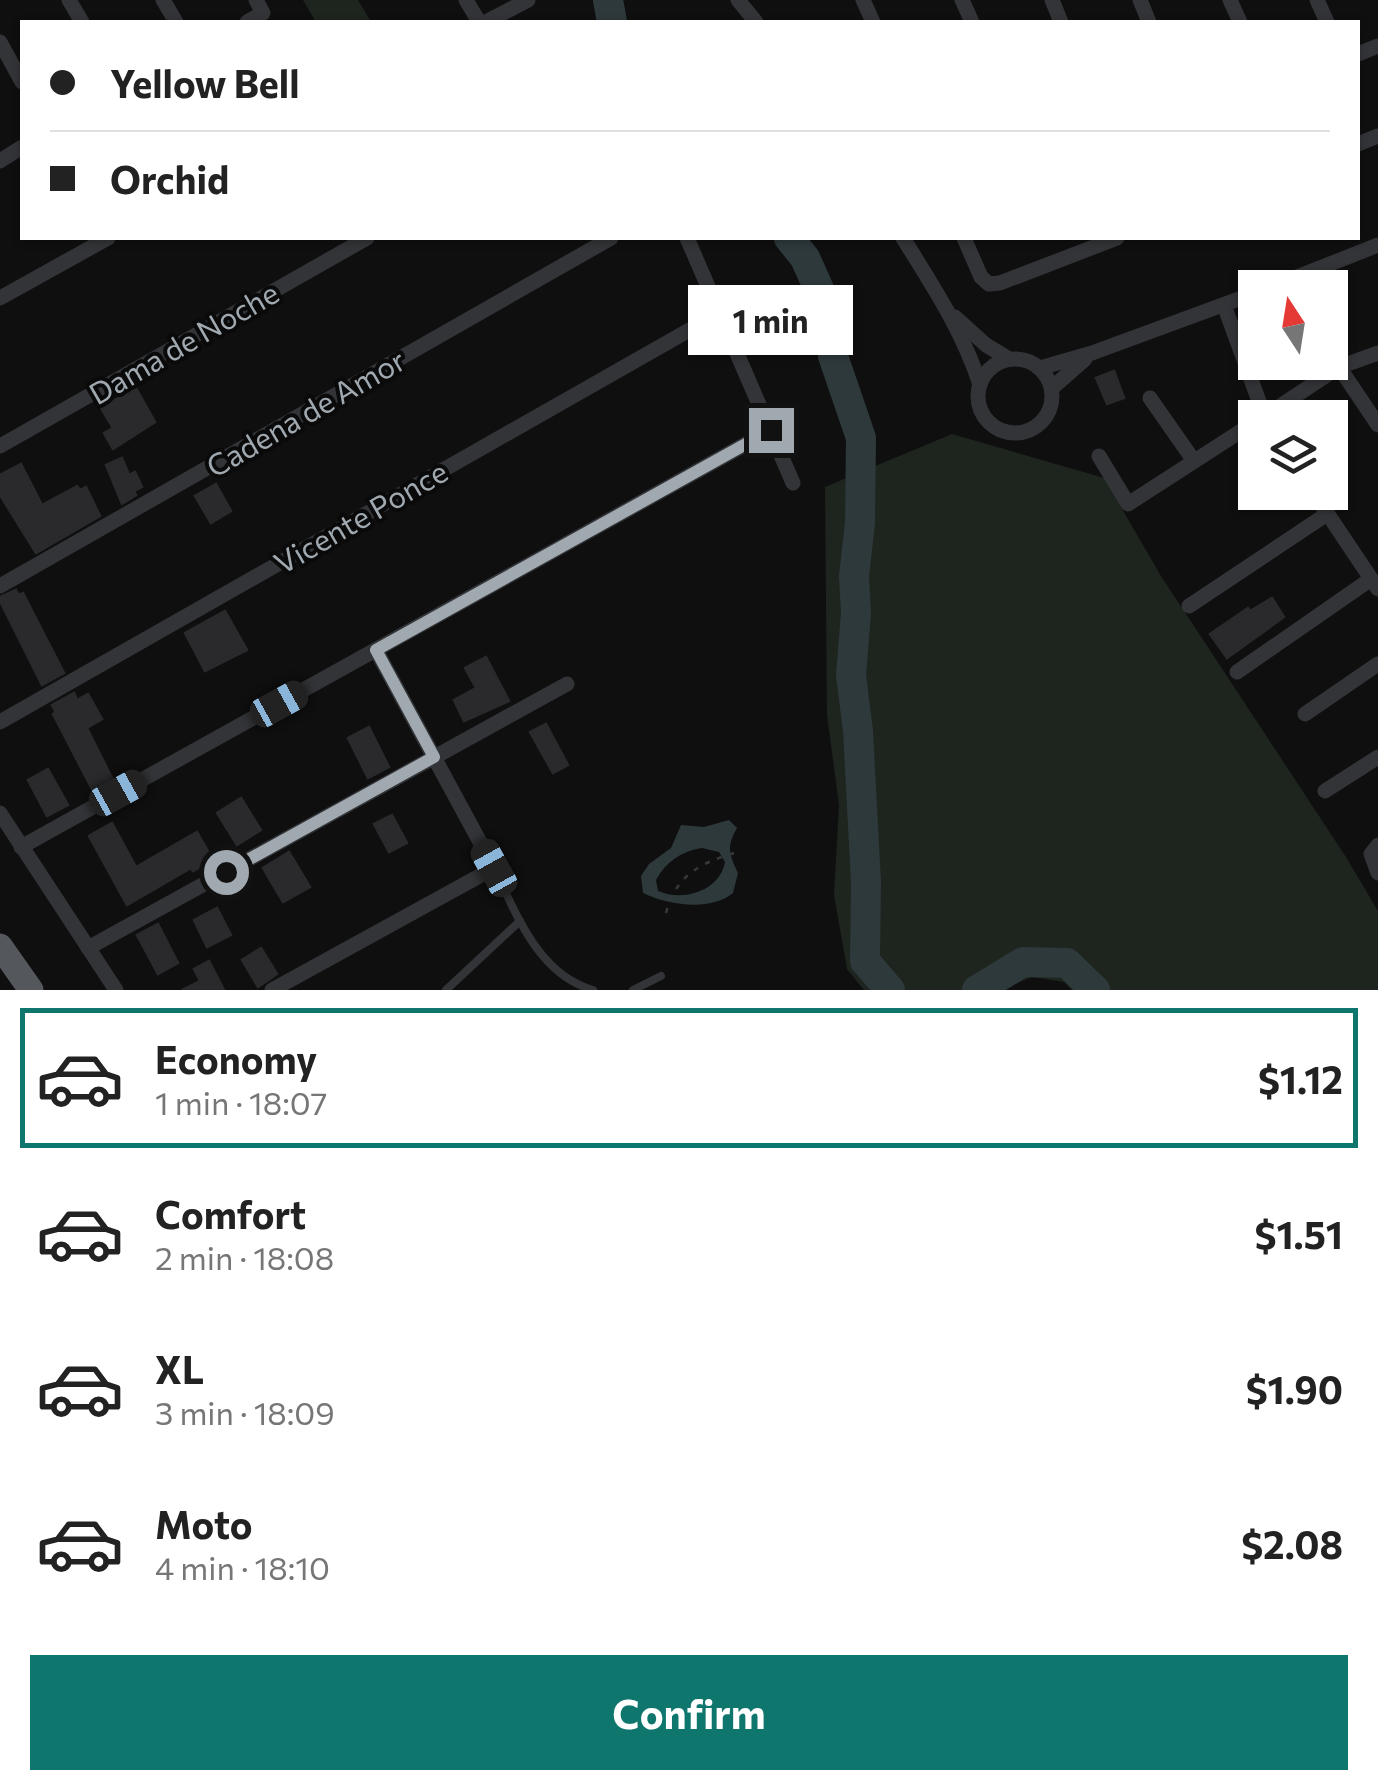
<!DOCTYPE html>
<html lang="en">
<head>
<meta charset="utf-8">
<style>
	body { margin:0; font-family:Commissioner,sans-serif; background:#f6f6f6; color:#222; height:100vh; display:flex; flex-direction:column; font-size:38px; white-space:nowrap }
	* { box-sizing:border-box; margin:0 }
	p { font-size:32px; color:#767676 }
	.icon { flex:none; width:55px; height:55px; fill:none; stroke:currentColor; stroke-width:2; stroke-linecap:round; stroke-linejoin:round }
	.map { position:relative; height:990px; overflow:hidden }
	.side { display:flex; flex-direction:column; background:#fff; flex:1 }
	.side>* { flex:none }
	.top-card { position:absolute; left:20px; top:20px; width:1340px; height:220px; border-radius:0px; box-shadow:0 2px 8px #0004; display:grid; align-content:center; height:220px; padding:0 30px; background:#fff }
	.needle { width:65px; rotate:348deg }
	.controls { position:absolute; left:1238px; top:270px; display:grid; gap:20px }
	.controls a { display:grid; place-items:center; width:110px; height:110px; border-radius:0px; background:#fff; box-shadow:0 2px 8px #0004; font-size:50px }
	.end { position:absolute; width:45px; height:45px; margin:-22px; border:12px solid #a1a9b0; background:#111; box-shadow:0 0 0 5px #111 }
	.from { border-radius:50% }
	.bubble { position:absolute; height:70px; border-radius:0px; background:#fff; box-shadow:0 2px 8px #0004; font-size:32px; font-weight:700; line-height:70px; text-align:center }
	.car { position:absolute; width:30px; height:60px; margin:-30px -15px; border-radius:12px; box-shadow:0 0 8px 2px #0007; background:linear-gradient(#222 24%,#8ab4d8 0 40%,#222 0 76%,#8ab4d8 0 86%,#222 0) }
	.top-card b { display:flex; align-items:center; gap:35px; height:95px; font-size:38px }
	.top-card b+b { border-top:2px solid #e0e0e0 }
	.top-card i { width:25px; height:25px; background:#222 }
	ul { padding:18px 0 0; list-style:none }
	li { display:flex; align-items:center; gap:30px; height:140px; margin:0 20px 15px; padding:0 10px; border:5px solid transparent; border-radius:0px }
	li div { flex:1 }
	li b { display:block; font-size:38px }
	li em { font-style:normal; font-weight:700 }
	li.active { border-color:#0f766e }
	li>.icon { width:90px; height:90px; stroke-width:1.5 }
	.button { display:flex; gap:20px; margin-top:auto; padding:20px 30px }
	.button a { flex:1; height:115px; border-radius:0px; background:#0f766e; color:#fff; font-size:40px; font-weight:700; line-height:115px; text-align:center }
	.map>svg:first-child { display:block }
	.green { fill:#1e241e }
	.water { fill:#2e393c; fill-rule:evenodd }
	.lines { fill:none; stroke-linecap:round; stroke-linejoin:round }
	.river { stroke:#2e393c; stroke-width:30 }
	.building { fill:#2a2a2c; stroke:#292a2c; stroke-width:2.5 }
	.path { stroke:#36393c; stroke-width:2.5; stroke-dasharray:5 8; stroke-linecap:butt }
	.service { stroke:#323437; stroke-width:8 }
	.minor { stroke:#323437; stroke-width:15 }
	.trunk { stroke:#54585c; stroke-width:25 }
	.route { stroke:#a1a9b0; stroke-width:12 }
	.labels { text-anchor:middle; dominant-baseline:central; stroke-width:8; stroke-linejoin:round; paint-order:stroke }
	.street-label { font-size:30px; fill:#a1a9b0; stroke:#0a0a0b }
</style>
</head>
<body>
<div class="map">
<svg width="1378" height="990" viewBox="0 0 1378 990">
	<rect width="100%" height="100%" fill="#0f0f10"/>
	<g class="green">
		<polygon points="303,0 358,0 371,22 316,22"/>
		<polygon points="952,434 1104,478 1161,576 1346,857 1378,911 1378,990 1072,990 1064,982 1032,977 1001,990 864,990 847,969 834,895 839,805 827,715 825,487"/>
	</g>
	<path class="water" d="M729,820L737,828C726,848 729,853 738,873L733,893C709,912 669,905 643,893L641,876L649,864L671,848L681,825L704,827ZM702,848L719,852L725,862C720,891 683,902 658,891L656,880C666,862 681,851 702,848Z"/>
	<g class="lines">
		<g class="river">
			<polyline points="608,0 612,22"/>
			<polyline points="789,238 805,258 832,318 833,356 861,438 860,523 854,576 856,613 851,675 858,731 866,882 865,961 890,990"/>
			<polyline points="977,990 1023,962 1067,963 1095,990"/>
		</g>
	</g>
	<g class="building">
		<polygon points="1114,371 1124,398 1107,404 1096,378"/>
		<polygon points="136,388 155,422 113,449 104,433 113,428 101,408"/>
		<polygon points="122,458 129,475 135,472 142,487 134,491 136,495 122,504 106,465"/>
		<polygon points="21,464 42,505 77,486 80,490 86,487 100,516 36,553 0,495 0,475"/>
		<polygon points="216,484 231,511 211,523 195,496"/>
		<polygon points="16,590 18,595 23,593 64,673 42,685 0,601 0,597"/>
		<polygon points="1272,598 1284,617 1227,658 1210,634 1248,608 1250,611"/>
		<polygon points="225,611 247,650 205,671 185,633"/>
		<polygon points="486,657 509,701 464,721 454,700 476,688 465,668"/>
		<polygon points="74,693 77,700 88,694 102,719 87,728 112,778 92,789 53,714 56,713 52,705"/>
		<polygon points="546,724 568,765 553,773 530,732"/>
		<polygon points="369,727 389,767 368,778 348,738"/>
		<polygon points="48,769 68,805 47,816 28,780"/>
		<polygon points="241,798 261,830 237,845 217,813"/>
		<polygon points="392,815 407,843 389,852 374,824"/>
		<polygon points="112,823 136,867 197,832 213,860 193,871 191,868 127,905 89,836"/>
		<polygon points="289,852 310,887 283,902 263,868"/>
		<polygon points="217,908 231,935 207,947 194,920"/>
		<polygon points="158,924 178,963 158,974 137,935"/>
		<polygon points="261,948 277,974 258,987 242,960"/>
		<polygon points="209,961 224,990 182,990 200,981 194,969"/>
	</g>
	<g class="lines">
		<path class="path" d="M666,913C676,876 698,864 734,853"/>
		<g class="service">
			<path d="M494,868C517,915 538,974 593,990"/>
			<polyline points="446,990 520,921"/>
			<polyline points="633,990 661,976"/>
		</g>
		<g class="minor">
			<polyline points="69,0 82,22"/>
			<polyline points="163,0 176,22"/>
			<polyline points="466,0 479,22"/>
			<polyline points="738,0 756,22"/>
			<polyline points="863,0 873,22"/>
			<polyline points="962,0 972,22"/>
			<polyline points="1052,0 1061,22"/>
			<polyline points="1140,0 1149,22"/>
			<polyline points="1230,0 1240,22"/>
			<polyline points="1317,0 1327,22"/>
			<polyline points="247,22 263,13 256,0"/>
			<polyline points="486,22 528,0"/>
			<polyline points="0,42 22,82"/>
			<polyline points="1358,54 1378,46"/>
			<polyline points="1358,144 1378,136"/>
			<polyline points="0,161 22,147"/>
			<polyline points="687,238 793,483"/>
			<path d="M903,238C932,285 963,331 980,385"/>
			<polyline points="964,238 981,277 989,284 1000,283 1117,238"/>
			<polyline points="1269,288 1378,245"/>
			<polyline points="0,298 108,238"/>
			<polyline points="1224,305 1265,418"/>
			<polyline points="955,317 986,345 1009,359"/>
			<circle cx="1015" cy="396" r="37"/>
			<polyline points="1339,367 1378,425"/>
			<polyline points="1040,368 1092,353 1255,293"/>
			<polyline points="1052,388 1085,359"/>
			<polyline points="1150,398 1194,461"/>
			<polyline points="1262,418 1339,367 1378,353"/>
			<polyline points="0,446 367,238"/>
			<polyline points="1099,456 1128,504 1255,422"/>
			<polyline points="1313,492 1378,589"/>
			<polyline points="0,586 611,238"/>
			<polyline points="1189,606 1327,514"/>
			<polyline points="1237,672 1371,579"/>
			<polyline points="1305,714 1378,664"/>
			<polyline points="0,722 721,312"/>
			<polyline points="1325,791 1378,757"/>
			<polyline points="0,813 116,990"/>
			<polyline points="1378,845 1371,854 1378,873"/>
			<polyline points="21,847 771,430"/>
			<polyline points="88,948 567,684"/>
			<polyline points="272,990 494,868 376,650"/>
		</g>
		<polyline class="trunk" points="0,946 31,990"/>
	</g>
	<g class="lines">
		<polyline class="route" points="226,872 434,757 376,650 771,430"/>
	</g>
	<g class="labels">
		<g class="street-label">
			<text transform="translate(183 342) rotate(-30)">Dama de Noche</text>
			<text transform="translate(305 412) rotate(-30)">Cadena de Amor</text>
			<text transform="translate(360 516) rotate(-30)">Vicente Ponce</text>
		</g>
	</g>
</svg>
<div class="controls">
<a><svg class="needle" viewBox="-14 -14 28 28"><path d="M0-13l5 13h-10z" fill="#e53935"/><path d="M0 13l5-13h-10z" fill="#767676"/></svg></a>
<a><svg class="icon" aria-label="layers" viewBox="0 0 24 24"><path d="M12 4l9 5-9 5-9-5zM3 14l9 5 9-5"/></svg></a>
</div>
<i class="end from" style="left:226px;top:872px"></i>
<i class="end" style="left:771px;top:430px"></i>
<div class="bubble" style="left:688px;top:285px;width:165px">1 min</div>
<i class="car" style="left:279px;top:704px;rotate:61deg"></i>
<i class="car" style="left:118px;top:793px;rotate:61deg"></i>
<i class="car" style="left:494px;top:868px;rotate:331deg"></i>
<div class="top-card">
<b><i class="from"></i>Yellow Bell</b>
<b><i></i>Orchid</b>
</div>
</div>
<section class="side">
<ul>
<li class="active"><svg class="icon" aria-label="car" viewBox="0 0 24 24"><path d="M5 17H2v-5l4-1 3-4h7l3 4 3 1v5h-3M9 17h6M6 11h13"/><circle cx="7" cy="17" r="2"/><circle cx="17" cy="17" r="2"/></svg><div><b>Economy</b><p>1 min · 18:07</p></div><em>$1.12</em></li>
<li><svg class="icon" aria-label="car" viewBox="0 0 24 24"><path d="M5 17H2v-5l4-1 3-4h7l3 4 3 1v5h-3M9 17h6M6 11h13"/><circle cx="7" cy="17" r="2"/><circle cx="17" cy="17" r="2"/></svg><div><b>Comfort</b><p>2 min · 18:08</p></div><em>$1.51</em></li>
<li><svg class="icon" aria-label="car" viewBox="0 0 24 24"><path d="M5 17H2v-5l4-1 3-4h7l3 4 3 1v5h-3M9 17h6M6 11h13"/><circle cx="7" cy="17" r="2"/><circle cx="17" cy="17" r="2"/></svg><div><b>XL</b><p>3 min · 18:09</p></div><em>$1.90</em></li>
<li><svg class="icon" aria-label="car" viewBox="0 0 24 24"><path d="M5 17H2v-5l4-1 3-4h7l3 4 3 1v5h-3M9 17h6M6 11h13"/><circle cx="7" cy="17" r="2"/><circle cx="17" cy="17" r="2"/></svg><div><b>Moto</b><p>4 min · 18:10</p></div><em>$2.08</em></li>
</ul>
<div class="button"><a>Confirm</a></div>
</section>
</body>
</html>
